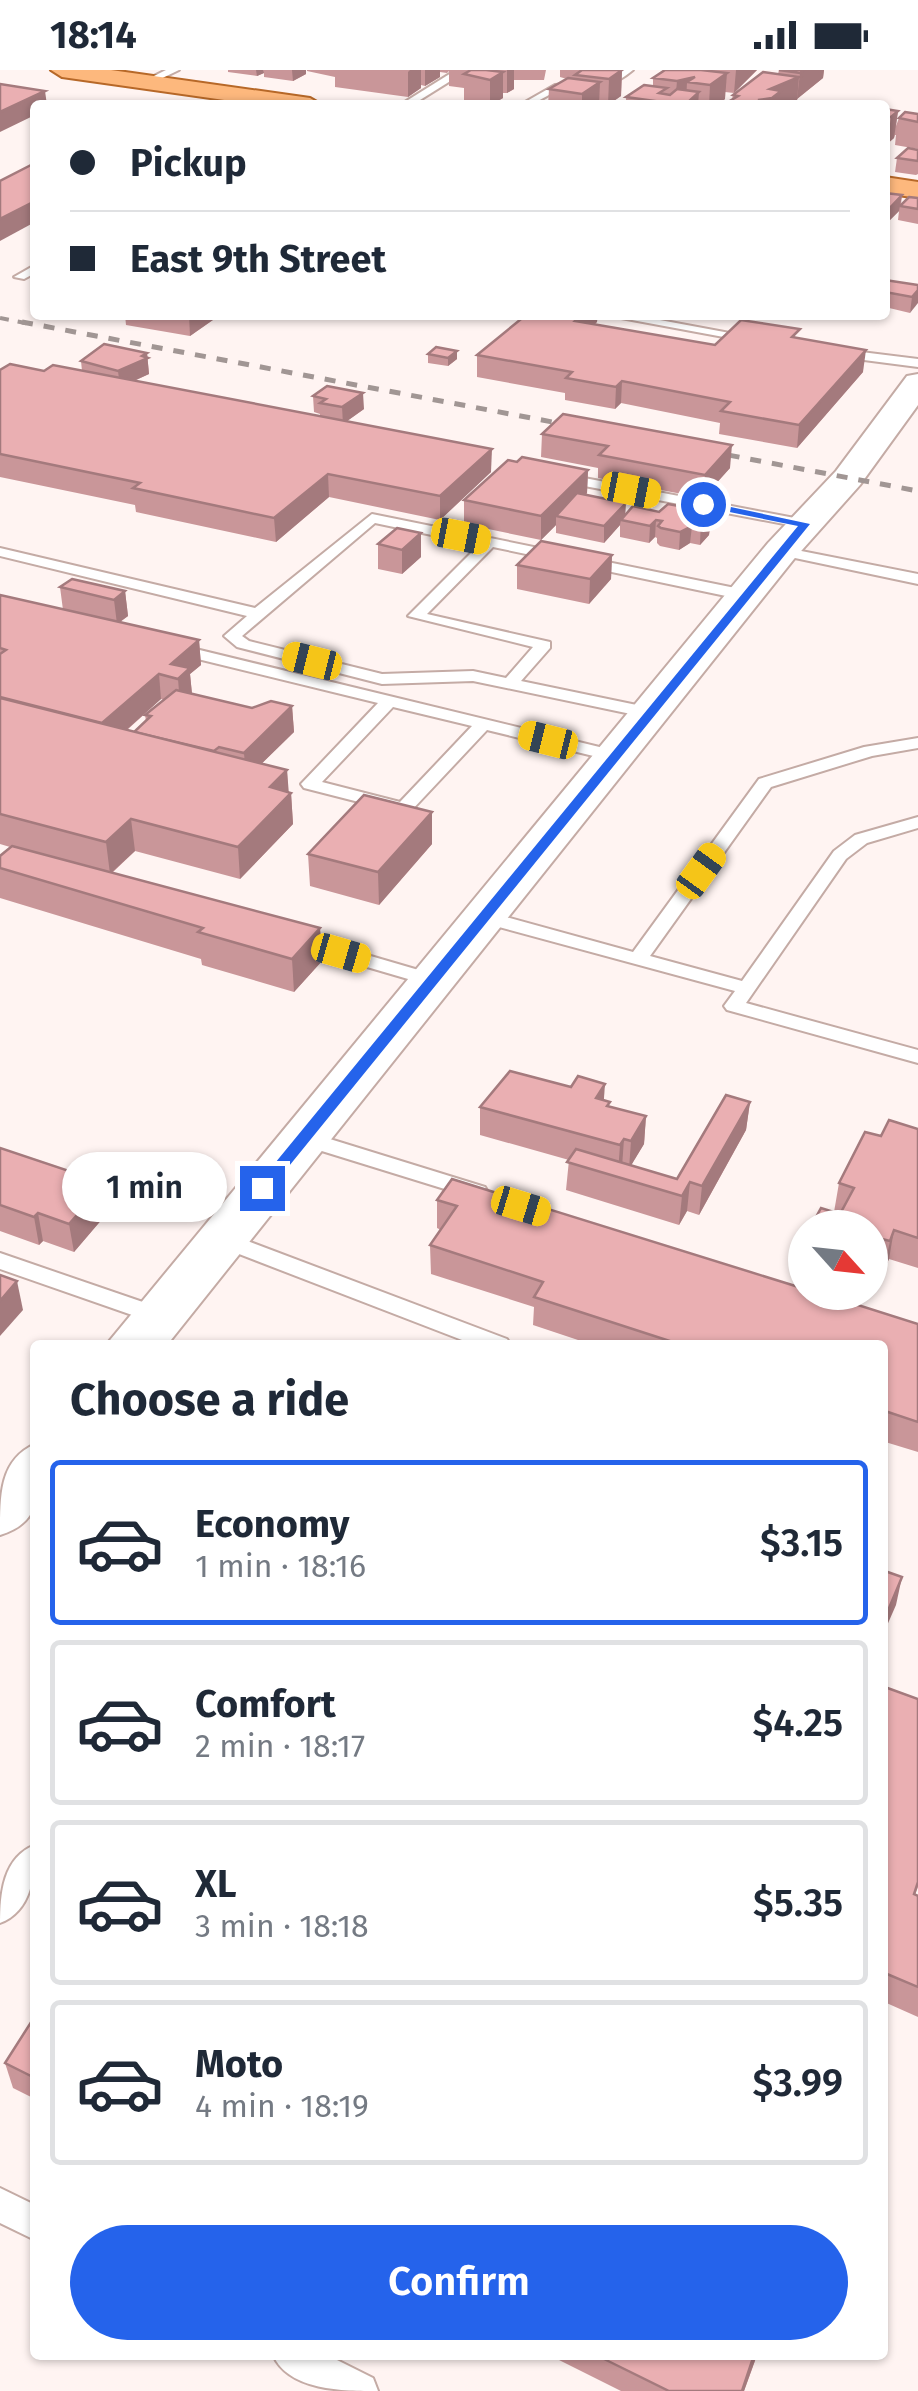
<!DOCTYPE html>
<html lang="en">
<head>
<meta charset="utf-8">
<style>
	body { margin:0; font-family:"Fira Sans",sans-serif; background:#f6f6f7; color:#1f2937; height:100vh; display:flex; flex-direction:column; font-size:38px; white-space:nowrap }
	* { box-sizing:border-box; margin:0 }
	p { font-size:32px; color:#747a83 }
	.icon { flex:none; width:55px; height:55px; fill:none; stroke:currentColor; stroke-width:2; stroke-linecap:round; stroke-linejoin:round }
	.map { position:relative; flex:1; overflow:hidden }
	.sheet { position:absolute; left:30px; top:1270px; width:858px; height:1020px; display:flex; flex-direction:column; background:#fff; border-radius:10px; box-shadow:0 2px 8px #0004 }
	.sheet>* { flex:none }
	.hud { position:absolute; left:30px; top:30px; width:860px; height:220px; border-radius:10px; box-shadow:0 2px 8px #0004; display:grid; align-content:center; height:220px; padding:0 40px; background:#fff }
	.needle { width:65px; rotate:117deg }
	.buttons { position:absolute; left:788px; top:1140px; display:grid; gap:20px }
	.buttons a { display:grid; place-items:center; width:100px; height:100px; border-radius:50%; background:#fff; box-shadow:0 2px 8px #0004; font-size:50px }
	.end { position:absolute; width:45px; height:45px; margin:-22px; border:12px solid #2563eb; background:#fff; box-shadow:0 0 0 5px #fff }
	.from { border-radius:50% }
	.bubble { position:absolute; height:70px; border-radius:35px; background:#fff; box-shadow:0 2px 8px #0004; font-size:32px; font-weight:600; line-height:70px; text-align:center }
	.car { position:absolute; width:30px; height:60px; margin:-30px -15px; border-radius:12px; box-shadow:0 0 8px 2px #0007; background:linear-gradient(#f5c518 24%,#345 0 40%,#f5c518 0 76%,#345 0 86%,#f5c518 0) }
	.hud b { display:flex; align-items:center; gap:35px; height:95px; font-size:38px }
	.hud b+b { border-top:2px solid #e0e1e3 }
	.hud i { width:25px; height:25px; background:#1f2937 }
	ul { padding:0; list-style:none }
	li { display:flex; align-items:center; gap:30px; height:165px; margin:0 20px 15px; padding:0 20px; border:5px solid #e0e1e3; border-radius:10px }
	li div { flex:1 }
	li b { display:block; font-size:38px }
	li em { font-style:normal; font-weight:600 }
	li.on { border-color:#2563eb }
	li>.icon { width:90px; height:90px; stroke-width:1.5 }
	h2 { padding:0 40px; font-size:45px; line-height:120px }
	.button { display:flex; gap:20px; margin-top:auto; padding:20px 40px }
	.button a { flex:1; height:115px; border-radius:60px; background:#2563eb; color:#fff; font-size:40px; font-weight:600; line-height:115px; text-align:center }
	.status { display:flex; justify-content:space-between; align-items:center; height:70px; padding:0 50px; background:#fff; direction:ltr }
	.status svg { height:28px; fill:currentColor }
	.map>svg:first-child { display:block }
	.lines { fill:none; stroke-linecap:round; stroke-linejoin:round }
	.service-casing { stroke:#c4aba5; stroke-width:4 }
	.tertiary-casing { stroke:#c4aba5; stroke-width:4 }
	.primary-casing { stroke:#b76828; stroke-width:4 }
	.service { fill:#fff; fill-rule:evenodd }
	.tertiary { fill:#fff; fill-rule:evenodd }
	.primary { fill:#fdb87d; fill-rule:evenodd }
	.rail-far1 { stroke:#a19694; stroke-width:4; stroke-dasharray:9 9; stroke-linecap:butt }
	.rail { stroke:#a19694; stroke-width:5; stroke-dasharray:11 11; stroke-linecap:butt }
	.wall { fill:#c99699; fill-rule:evenodd }
	.shaded-wall { fill:#a47a7d }
	.building { fill:#eaafb2; stroke:#a47a7d; stroke-width:2.5 }
	.route { fill:#2563eb }
</style>
</head>
<body>
<div class="status"><b>18:14</b><svg viewBox="0 0 49 12"><path d="M0 12V9h3v3zM5 12V6h3v6zM10 12V3h3v9zM15 12V0h3v12zM26 1h20v11H26zM47 4h2v5h-2z"/></svg></div>
<div class="map">
<svg width="918" height="2321" viewBox="0 0 918 2321">
	<rect width="100%" height="100%" fill="#fff4f2"/>
	<g class="lines">
		<g class="service-casing">
			<g id="service">
				<polygon points="166,0 179,0 150,14 142,12"/>
				<polygon points="456,0 468,0 412,35 400,35"/>
				<path d="M622,0H633C601,27 588,9 557,21C543,27 536,35 520,35L555,15L605,11Z"/>
				<polygon points="35,195 35,203 24,209 14,207"/>
				<polygon points="605,245 633,245 762,269 756,273"/>
				<polygon points="837,279 918,289 918,297 833,286 833,280"/>
				<polygon points="558,403 805,450 812,454 805,458 553,410 551,407"/>
				<path d="M372,444L745,520L753,525L745,530L493,477L427,544L550,572V578L521,611L656,639V647L650,648L473,611L382,614L237,577L224,566L247,546L0,486V478L255,538ZM375,453L479,475L408,546L533,577L506,608L473,601L382,604L249,571L242,566Z"/>
				<polygon points="781,477 918,504 918,514 776,484 774,481"/>
				<path d="M171,573L620,682L623,686L614,691L487,660L410,742H398L304,718L301,714L378,633L165,581V575ZM393,637L472,656L400,732L322,712Z"/>
				<polygon points="918,668 918,678 872,686 771,717 650,886 742,911 834,781 855,765 918,747 918,758 867,773 846,789 746,933 918,980 918,993 727,940 724,936 735,921 477,851 475,847 484,841 633,882 759,709 864,677"/>
				<polygon points="292,863 439,906 442,910 432,916 285,873 282,869"/>
				<polygon points="304,1061 485,1117 488,1122 477,1129 296,1073 293,1068 296,1063"/>
				<polygon points="221,1161 507,1269 511,1275 475,1275 213,1174 210,1169 213,1164"/>
				<polygon points="0,1183 166,1240 170,1246 166,1252 158,1254 0,1199"/>
				<path d="M35,1775C35,1804 32,1841 0,1853C0,1824 3,1787 35,1775Z"/>
				<polygon points="0,2118 35,2135 35,2170 0,2153"/>
				<path d="M273,2285H327L373,2308L378,2321C343,2321 289,2321 273,2285Z"/>
			</g>
		</g>
		<g class="tertiary-casing">
			<g id="tertiary">
				<polygon points="918,304 918,335 860,415 794,489 167,1275 106,1275 768,473 836,401 907,306"/>
				<path d="M35,1374C35,1417 48,1450 0,1465C0,1423 0,1390 35,1374Z"/>
			</g>
		</g>
		<g class="primary-casing">
			<g id="primary">
				<polygon points="51,0 111,0 310,28 322,35 260,35 62,7"/>
				<polygon points="885,107 918,112 918,128 885,123"/>
			</g>
		</g>
		<use href="#service" class="service"/>
		<use href="#tertiary" class="tertiary"/>
		<use href="#primary" class="primary"/>
		<polyline class="rail-far1" points="0,248 35,255"/>
		<g class="rail">
			<polyline points="22,252 579,357"/>
			<polyline points="707,381 918,421"/>
		</g>
	</g>
	<g class="wall">
		<polygon points="228,0 306,0 306,4 293,11 264,7 264,3 257,6 228,2"/>
		<polygon points="307,0 544,0 544,4 544,0 546,0 544,10 514,10 514,19 507,23 503,23 503,28 492,35 464,30 464,18 449,16 449,1 447,3 440,2 440,7 425,16 421,15 421,18 408,27 335,17 335,7 307,1"/>
		<polygon points="560,0 622,0 621,26 608,35 548,35 549,19 567,9 560,7"/>
		<polygon points="665,0 757,0 734,23 725,22 725,29 717,35 626,35 626,27 653,16 653,8"/>
		<polygon points="779,0 824,0 823,8 797,29 797,32 793,34 732,29 733,25 778,4"/>
		<polygon points="885,39 898,41 896,56 899,48 918,44 918,79 895,75 896,65 895,65 894,68 887,74 885,74"/>
		<polygon points="918,80 918,104 916,105 895,102 897,88"/>
		<polygon points="885,123 902,125 901,135 918,139 918,154 898,150 899,141 885,155"/>
		<polygon points="885,210 918,215 910,243 885,237"/>
		<polygon points="125,245 220,245 190,266 126,255"/>
		<polygon points="597,252 595,254 715,275 799,268 863,302 797,378 719,364 720,353 621,333 615,339 565,330 565,323 477,307 477,285"/>
		<polygon points="147,283 149,304 134,311 320,346 320,344 314,342 313,326 364,339 347,351 491,402 440,450 329,427 276,472 136,442 135,435 0,407 0,300 82,301 81,291"/>
		<polygon points="428,284 457,289 448,296 428,293"/>
		<polygon points="542,364 730,398 703,428 598,408 598,398 541,387"/>
		<polygon points="517,392 588,400 587,423 586,425 625,445 659,442 706,441 705,446 711,448 709,465 700,475 690,473 679,480 660,476 657,473 657,468 655,467 649,473 620,467 620,455 604,473 556,463 556,455 541,470 464,454 464,430"/>
		<polygon points="397,458 421,487 402,504 378,499 378,474"/>
		<polygon points="612,485 611,509 589,534 517,519 517,495"/>
		<path d="M60,517L125,521L128,546L120,552L199,570L201,595L190,604L192,624L252,638L292,636L294,662L262,693L287,700L288,722L291,723L293,754L240,809L135,781L112,803L320,858L322,891L294,922L202,895L201,889L0,828V786L10,777L0,774V525L63,540ZM161,629L164,630L145,645L146,651L134,662L127,660Z"/>
		<polygon points="432,774 379,835 310,816 308,784"/>
		<polygon points="604,1030 610,1037 646,1046 644,1074 631,1095 677,1109 750,1032 746,1060 699,1145 687,1141 679,1155 566,1120 569,1090 480,1065 480,1037"/>
		<polygon points="918,1059 918,1198 889,1189 884,1200 870,1195 870,1158 814,1158 815,1149 834,1142 839,1113 881,1066"/>
		<polygon points="0,1078 109,1141 74,1182 43,1171 39,1175 0,1161"/>
		<polygon points="437,1130 918,1254 918,1382 882,1371 882,1275 593,1275 533,1255 534,1237 431,1204 430,1175 441,1160 437,1158"/>
		<polygon points="882,1616 918,1629 918,1817 915,1825 918,1826 918,1947 882,1931"/>
		<polygon points="35,1946 35,2029 13,2018 5,1993"/>
		<polygon points="549,2285 757,2285 744,2321 621,2321"/>
	</g>
	<g class="shaded-wall">
		<polygon points="256,0 263,0 264,3 257,6"/>
		<polygon points="292,0 306,0 306,4 293,11"/>
		<polygon points="410,0 421,0 421,18 408,27 408,2"/>
		<polygon points="425,0 440,0 440,7 425,16"/>
		<polygon points="507,0 514,0 514,19 507,23"/>
		<polygon points="622,0 621,26 608,35 609,9"/>
		<polygon points="736,0 757,0 734,23"/>
		<polygon points="804,0 824,0 823,8 797,29 800,3"/>
		<polygon points="503,2 503,28 490,35 490,10"/>
		<polygon points="727,3 725,29 717,35 709,35 710,15"/>
		<polygon points="695,7 687,12 686,34 699,22 698,35 675,34 677,11"/>
		<polygon points="799,7 797,32 791,35 757,35 770,19"/>
		<polygon points="600,12 599,35 582,35 582,24"/>
		<polygon points="45,21 47,35 35,35 35,45 0,62 0,42"/>
		<polygon points="898,41 894,68 887,74 891,47"/>
		<polygon points="902,125 899,141 885,155 885,143"/>
		<polygon points="35,131 35,152 0,171 0,149"/>
		<polygon points="918,220 918,233 910,243 912,227"/>
		<polygon points="189,245 220,245 190,266"/>
		<polygon points="582,245 598,245 597,252 574,272 575,251"/>
		<polygon points="866,280 863,302 797,378 799,355"/>
		<polygon points="457,281 457,289 448,296 448,288"/>
		<polygon points="147,283 149,304 120,317 118,301"/>
		<polygon points="622,311 621,333 615,339 616,317"/>
		<polygon points="363,323 364,339 343,354 342,337"/>
		<polygon points="732,375 730,398 703,428 705,405"/>
		<polygon points="492,379 491,402 440,450 440,426"/>
		<polygon points="588,400 587,423 563,447 556,446 556,455 541,470 541,446"/>
		<polygon points="328,404 329,427 276,472 274,448"/>
		<polygon points="626,433 625,450 621,450 620,455 604,473 604,456"/>
		<polygon points="706,441 704,455 711,448 709,465 700,475 701,446"/>
		<polygon points="656,450 655,467 649,473 650,456"/>
		<polygon points="692,456 690,473 679,480 680,462"/>
		<polygon points="421,463 421,487 402,504 402,480"/>
		<polygon points="612,485 611,509 589,534 590,509"/>
		<polygon points="125,521 128,546 117,554 114,530"/>
		<polygon points="199,570 201,595 190,604 192,624 180,634 178,609 171,594"/>
		<polygon points="159,604 161,629 105,679 102,653"/>
		<polygon points="292,636 294,662 246,709 244,683"/>
		<polygon points="287,700 289,725 291,723 293,754 240,809 238,777 270,717"/>
		<polygon points="432,742 432,774 379,835 378,802"/>
		<polygon points="131,749 135,781 110,804 106,772"/>
		<polygon points="320,858 322,891 294,922 292,889"/>
		<polygon points="605,1014 603,1042 596,1028"/>
		<polygon points="750,1032 746,1060 699,1145 702,1116"/>
		<polygon points="646,1046 644,1074 629,1099 631,1071"/>
		<polygon points="624,1069 622,1097 618,1103 620,1075"/>
		<polygon points="690,1112 687,1141 679,1155 682,1126"/>
		<polygon points="105,1113 109,1141 74,1182 69,1154"/>
		<polygon points="38,1143 43,1171 39,1175 34,1147"/>
		<polygon points="894,1160 889,1189 884,1200 890,1171"/>
		<polygon points="17,1211 23,1240 0,1266 0,1231"/>
		<polygon points="902,1507 896,1535 882,1567 882,1555"/>
		<polygon points="754,2285 757,2285 744,2321 742,2321"/>
	</g>
	<g class="building">
		<polygon points="471,0 486,0 503,2 490,10 464,4"/>
		<polygon points="582,0 622,0 609,9 575,5"/>
		<polygon points="665,0 701,0 727,3 710,15 687,12 695,7 677,11 653,8"/>
		<polygon points="779,0 804,0 800,3"/>
		<polygon points="763,2 799,7 770,19 781,21 772,28 758,30 767,32 763,35 723,35 738,26 733,25"/>
		<polygon points="568,8 600,12 582,24 549,19"/>
		<polygon points="0,14 45,21 0,42"/>
		<polygon points="644,15 667,18 659,23 670,25 677,19 699,22 685,35 652,33 655,31 626,27"/>
		<polygon points="885,39 898,41 891,47 885,47"/>
		<polygon points="905,42 918,44 918,52 899,48"/>
		<polygon points="908,78 918,80 918,91 897,88"/>
		<polygon points="35,93 35,131 0,149 0,111"/>
		<polygon points="885,123 902,125 885,143"/>
		<polygon points="909,127 918,128 918,139 900,136"/>
		<polygon points="885,210 918,215 918,220 912,227 885,222"/>
		<polygon points="526,245 582,245 575,251 715,275 741,250 800,259 792,267 866,280 799,355 721,341 730,332 622,311 616,317 566,308 572,302 477,285"/>
		<polygon points="104,274 147,283 142,286 148,288 118,301 81,291"/>
		<polygon points="436,277 457,281 448,288 428,284"/>
		<polygon points="10,294 44,301 53,295 492,379 440,426 328,404 274,448 133,418 140,413 0,384 0,300"/>
		<polygon points="327,316 363,323 342,337 320,333 326,329 313,326"/>
		<polygon points="563,344 732,375 705,405 599,385 608,376 542,364"/>
		<polygon points="522,387 588,400 541,446 464,430 508,390 517,392"/>
		<polygon points="577,423 626,433 604,456 556,446"/>
		<polygon points="668,434 706,441 701,446 711,448 702,458 692,456 680,462 661,458 658,456 662,451 656,450 650,456 621,450 633,436 659,442"/>
		<polygon points="397,458 421,463 402,480 378,474"/>
		<polygon points="541,471 612,485 590,509 517,495"/>
		<polygon points="72,509 125,521 114,530 60,517"/>
		<polygon points="0,525 199,570 171,594 190,598 178,609 159,604 102,653 0,627 0,584 6,580 0,578"/>
		<polygon points="176,620 252,638 271,631 292,636 244,683 219,677 214,681 134,662 151,646 145,645"/>
		<polygon points="0,628 287,700 270,717 291,723 238,777 131,749 106,772 0,744"/>
		<polygon points="364,725 432,742 378,802 308,784"/>
		<polygon points="12,776 320,858 292,889 198,862 203,858 0,798 0,786"/>
		<polygon points="510,1001 571,1017 578,1006 605,1014 596,1028 610,1032 607,1036 646,1046 631,1071 624,1069 620,1075 480,1037"/>
		<polygon points="726,1025 750,1032 702,1116 690,1112 682,1126 567,1092 576,1079 677,1109"/>
		<polygon points="889,1050 918,1059 918,1168 894,1160 890,1171 870,1166 870,1158 843,1158 815,1149 821,1138 840,1144 854,1118 839,1113 865,1062 881,1066"/>
		<polygon points="0,1078 105,1113 69,1154 38,1143 34,1147 0,1135"/>
		<polygon points="452,1109 805,1219 805,1222 817,1222 918,1254 918,1352 882,1340 882,1275 682,1275 534,1227 543,1212 430,1175 457,1136 437,1130"/>
		<polygon points="0,1205 17,1211 0,1231"/>
		<polygon points="882,1500 902,1507 882,1555"/>
		<polygon points="882,1616 918,1629 918,1812 914,1824 918,1826 918,1917 887,1904 882,1916"/>
		<polygon points="35,1946 35,2008 5,1993"/>
		<polygon points="596,2285 754,2285 742,2321 669,2321"/>
	</g>
	<polygon class="route" points="703,431 810,454 268,1122 257,1122 257,1115 798,456 700,436"/>
</svg>
<div class="buttons">
<a><svg class="needle" viewBox="-14 -14 28 28"><path d="M0-13l5 13h-10z" fill="#e53935"/><path d="M0 13l5-13h-10z" fill="#747a83"/></svg></a>
</div>
<i class="end from" style="left:703px;top:434px"></i>
<i class="end" style="left:262px;top:1118px"></i>
<div class="bubble" style="left:62px;top:1082px;width:165px">1 min</div>
<i class="car" style="left:631px;top:420px;rotate:101deg"></i>
<i class="car" style="left:461px;top:466px;rotate:101deg"></i>
<i class="car" style="left:312px;top:591px;rotate:284deg"></i>
<i class="car" style="left:548px;top:670px;rotate:284deg"></i>
<i class="car" style="left:701px;top:801px;rotate:36deg"></i>
<i class="car" style="left:341px;top:883px;rotate:106deg"></i>
<i class="car" style="left:521px;top:1136px;rotate:107deg"></i>
<div class="hud">
<b><i class="from"></i>Pickup</b>
<b><i></i>East 9th Street</b>
</div>
<section class="sheet">
<h2>Choose a ride</h2>
<ul>
<li class="on"><svg class="icon" aria-label="car" viewBox="0 0 24 24"><path d="M5 17H2v-5l4-1 3-4h7l3 4 3 1v5h-3M9 17h6M6 11h13"/><circle cx="7" cy="17" r="2"/><circle cx="17" cy="17" r="2"/></svg><div><b>Economy</b><p>1 min · 18:16</p></div><em>$3.15</em></li>
<li><svg class="icon" aria-label="car" viewBox="0 0 24 24"><path d="M5 17H2v-5l4-1 3-4h7l3 4 3 1v5h-3M9 17h6M6 11h13"/><circle cx="7" cy="17" r="2"/><circle cx="17" cy="17" r="2"/></svg><div><b>Comfort</b><p>2 min · 18:17</p></div><em>$4.25</em></li>
<li><svg class="icon" aria-label="car" viewBox="0 0 24 24"><path d="M5 17H2v-5l4-1 3-4h7l3 4 3 1v5h-3M9 17h6M6 11h13"/><circle cx="7" cy="17" r="2"/><circle cx="17" cy="17" r="2"/></svg><div><b>XL</b><p>3 min · 18:18</p></div><em>$5.35</em></li>
<li><svg class="icon" aria-label="car" viewBox="0 0 24 24"><path d="M5 17H2v-5l4-1 3-4h7l3 4 3 1v5h-3M9 17h6M6 11h13"/><circle cx="7" cy="17" r="2"/><circle cx="17" cy="17" r="2"/></svg><div><b>Moto</b><p>4 min · 18:19</p></div><em>$3.99</em></li>
</ul>
<div class="button"><a>Confirm</a></div>
</section>
</div>
</body>
</html>
